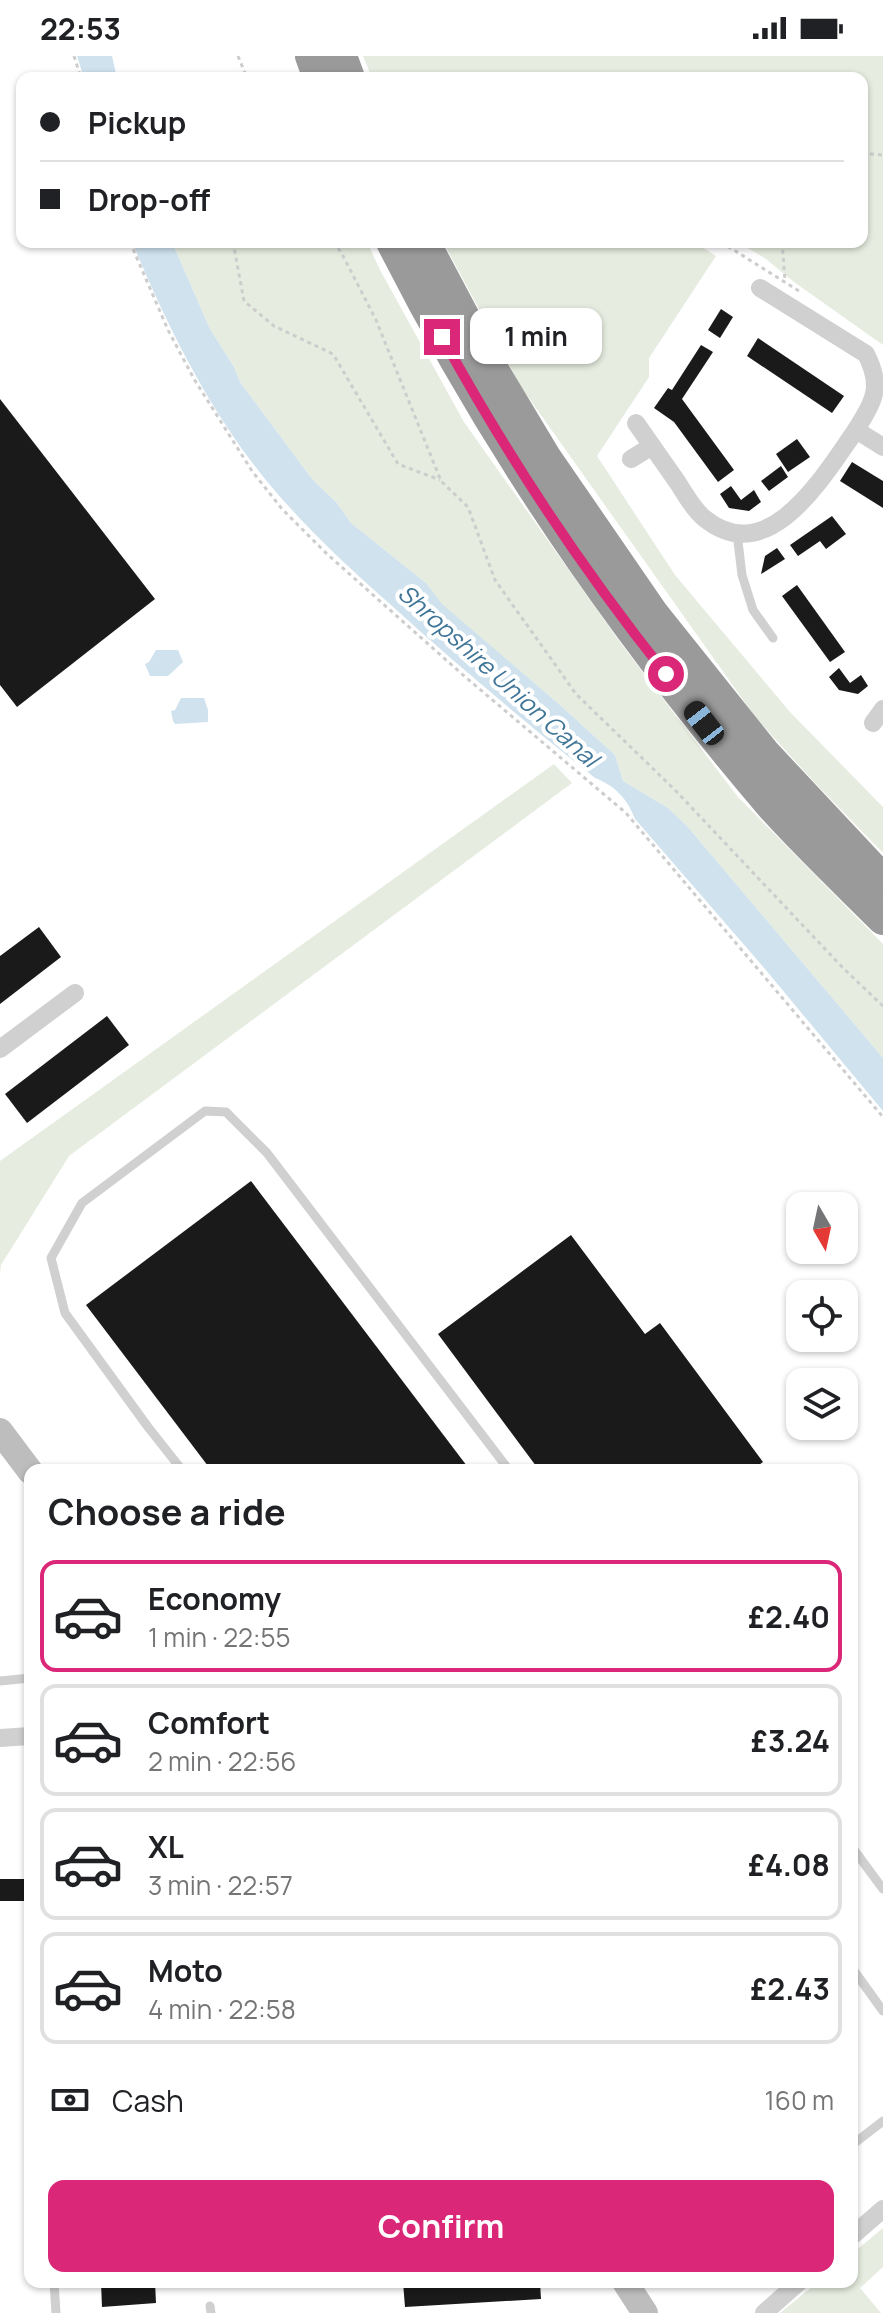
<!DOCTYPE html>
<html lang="en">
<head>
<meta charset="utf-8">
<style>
	body { margin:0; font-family:Manrope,sans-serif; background:#f2f2f2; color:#202124; height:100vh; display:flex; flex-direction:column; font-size:30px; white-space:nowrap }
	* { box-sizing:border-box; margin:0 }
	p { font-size:26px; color:#757577 }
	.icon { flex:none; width:44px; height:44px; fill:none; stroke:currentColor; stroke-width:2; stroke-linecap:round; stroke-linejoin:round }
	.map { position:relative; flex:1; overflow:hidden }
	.panel { position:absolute; left:24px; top:1408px; width:834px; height:824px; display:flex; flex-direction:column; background:#fff; border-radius:16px; box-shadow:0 2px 6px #0004 }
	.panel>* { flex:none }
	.hud { position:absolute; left:16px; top:16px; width:852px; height:176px; border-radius:16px; box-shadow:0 2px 6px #0004; display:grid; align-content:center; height:176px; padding:0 24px; background:#fff }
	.needle { width:52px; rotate:171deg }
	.tools { position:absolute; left:786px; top:1136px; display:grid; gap:16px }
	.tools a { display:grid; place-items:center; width:72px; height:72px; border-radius:16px; background:#fff; box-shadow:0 2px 6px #0004; font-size:40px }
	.end { position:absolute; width:36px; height:36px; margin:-18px; border:10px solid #db2777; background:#fff; box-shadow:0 0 0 4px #fff }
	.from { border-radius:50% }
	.bubble { position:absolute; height:56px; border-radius:16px; background:#fff; box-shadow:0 2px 6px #0004; font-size:26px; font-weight:700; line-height:56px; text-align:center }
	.car { position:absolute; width:24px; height:48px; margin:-24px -12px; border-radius:10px; box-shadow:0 0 6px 2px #0007; background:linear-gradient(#222 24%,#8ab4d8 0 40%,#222 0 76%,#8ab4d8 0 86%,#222 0) }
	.hud b { display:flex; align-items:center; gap:28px; height:76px; font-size:30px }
	.hud b+b { border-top:2px solid #e0e0e0 }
	.hud i { width:20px; height:20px; background:#202124 }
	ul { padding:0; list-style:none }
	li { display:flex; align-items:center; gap:24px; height:112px; margin:0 16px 12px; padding:0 8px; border:4px solid #e0e0e0; border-radius:16px }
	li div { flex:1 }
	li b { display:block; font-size:30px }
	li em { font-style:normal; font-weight:700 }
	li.selected { border-color:#db2777 }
	li>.icon { width:72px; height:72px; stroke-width:1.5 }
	h2 { padding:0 24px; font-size:36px; line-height:96px }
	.pay { display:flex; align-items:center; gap:20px; height:88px; padding:0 24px; font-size:30px }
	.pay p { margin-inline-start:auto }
	.button { display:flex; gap:16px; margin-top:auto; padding:16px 24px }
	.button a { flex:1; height:92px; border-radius:16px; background:#db2777; color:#fff; font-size:32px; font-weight:700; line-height:92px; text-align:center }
	.status { display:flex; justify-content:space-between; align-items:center; height:56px; padding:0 40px; background:#fff; direction:ltr }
	.status svg { height:22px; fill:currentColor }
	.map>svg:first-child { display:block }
	.green { fill:#e6ecdf }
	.water { fill:#cfe2ee }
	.building { fill:#1a1a1a }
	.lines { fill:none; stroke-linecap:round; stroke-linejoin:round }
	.path { stroke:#cdcdcd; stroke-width:3; stroke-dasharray:4 4; stroke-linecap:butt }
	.lane { stroke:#d0d0d0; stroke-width:9 }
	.street { stroke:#d0d0d0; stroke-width:18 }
	.secondary { stroke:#bdbdbd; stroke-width:26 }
	.highway { stroke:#9a9a9a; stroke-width:32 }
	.route { stroke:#db2777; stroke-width:10 }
	.labels { text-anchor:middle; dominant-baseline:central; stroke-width:8; stroke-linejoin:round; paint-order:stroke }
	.water-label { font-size:24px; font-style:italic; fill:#3f7597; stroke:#fff }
</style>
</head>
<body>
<div class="status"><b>22:53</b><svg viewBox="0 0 49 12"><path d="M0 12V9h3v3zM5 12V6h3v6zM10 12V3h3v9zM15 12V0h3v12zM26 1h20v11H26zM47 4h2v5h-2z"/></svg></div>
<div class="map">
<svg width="883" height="2257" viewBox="0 0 883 2257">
	<rect width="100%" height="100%" fill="#fff"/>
	<g class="green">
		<polygon points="363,0 883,0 883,289 794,226 766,203 738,186 862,186 862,22 372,22"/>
		<polygon points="172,186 367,186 380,214 464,366 622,589 738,741 883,888 883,1002 687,770 668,752 623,725 615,699 560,649 441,548 427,528 351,467 337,447 312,423 240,326 234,311 210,273"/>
		<polygon points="443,186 694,186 716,200 649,302 649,321 597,400 675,519 790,656 883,751 883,797 816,728 756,662 521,331"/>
		<polygon points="554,708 572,727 69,1100 1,1209 0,1217 0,1105"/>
		<polygon points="883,2172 883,2211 860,2232 881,2257 780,2257 818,2226 852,2226 852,2198"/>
	</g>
	<g class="water">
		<polygon points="77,0 112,0 117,22 84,22"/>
		<path d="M132,186H172L210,273L234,311L240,326L312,423L337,447L351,467L427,528L442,548L560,649L615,699L623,725L668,752L687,770L883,1002V1055L765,913L635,763C627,742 615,730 595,722C525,666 457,609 391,549C340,504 292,459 251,405C201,339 164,262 132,186Z"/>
		<polygon points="156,594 178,594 183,606 168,620 150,620 145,608 149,606"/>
		<polygon points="181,642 204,642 208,654 208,666 175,668 173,665 171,655 175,654"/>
	</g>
	<g class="building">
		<polygon points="721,253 733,261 720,282 708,274"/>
		<polygon points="758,282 844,340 832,357 747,300"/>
		<polygon points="701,289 713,296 682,343 734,414 718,426 674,366 654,352 668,332 672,334"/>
		<polygon points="0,343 155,543 17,651 0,629"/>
		<polygon points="797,383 810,401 788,416 776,398"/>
		<polygon points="852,406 883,425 883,452 840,425"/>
		<polygon points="781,410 788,421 769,435 761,425"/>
		<polygon points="731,430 741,444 754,434 761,446 749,455 729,452 720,438"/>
		<polygon points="832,460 846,478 826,493 820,485 798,500 790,489"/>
		<polygon points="777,492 785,503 761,518 765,500"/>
		<polygon points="797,529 845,596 830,606 782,540"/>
		<polygon points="839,612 850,627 861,619 868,630 858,638 839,634 829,621"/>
		<polygon points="39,871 61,901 0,948 0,900"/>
		<polygon points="107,960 129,989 27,1067 5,1038"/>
		<polygon points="251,1125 470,1414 211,1414 86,1249"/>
		<polygon points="571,1179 645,1278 660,1267 763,1406 752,1414 539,1414 438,1278"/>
		<rect x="0" y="1823" width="30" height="22"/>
		<polygon points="101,2226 155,2226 156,2247 102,2251"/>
		<polygon points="403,2226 540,2226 541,2243 405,2251"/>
	</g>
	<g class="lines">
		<g class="path">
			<polyline points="74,0 81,22"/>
			<polyline points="238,0 247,22"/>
			<polyline points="862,97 883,99"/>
			<polyline points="130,186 168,274 194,323 252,415 282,453 327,498 463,619 626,757 883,1061"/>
			<polyline points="233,186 244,245 274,270 333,298 398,408 440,424"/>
			<polyline points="333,186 341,196 376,264 441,425 468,451 495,524 576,638 675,734 843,912 883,950"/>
			<polyline points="721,186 799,235"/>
			<polyline points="782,186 785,224"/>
		</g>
		<g class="lane">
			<polyline points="737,477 742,519 753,554 773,582"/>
			<polyline points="182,1414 148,1371 65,1257 51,1202 82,1147 205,1055 226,1056 267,1097 509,1414"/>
			<polyline points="0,1625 30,1622"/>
			<polyline points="852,1791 883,1833"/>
			<polyline points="852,1912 883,1955"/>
			<polyline points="852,2089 883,2065"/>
			<polyline points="54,2226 56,2257"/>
			<polyline points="210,2250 211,2257"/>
		</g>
		<g class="street">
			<path d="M760,232L866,298C883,331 874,344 856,374"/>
			<path d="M636,367C650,387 664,407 678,427C685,438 693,453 704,462C769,515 824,419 856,374L883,391"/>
			<polyline points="631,403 652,390"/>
			<polyline points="873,667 883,653"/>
			<polyline points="0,993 75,937"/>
			<polyline points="0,1682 30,1680"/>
			<polyline points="852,2180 883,2153"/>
			<polyline points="764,2257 799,2226"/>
		</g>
		<g class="secondary">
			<polyline points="0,1375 30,1415"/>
			<polyline points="625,2226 645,2257"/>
		</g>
		<g class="highway">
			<polyline points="311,0 319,22"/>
			<polyline points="341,0 349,22"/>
			<path d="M392,186C495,390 624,577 772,750C807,789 846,826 883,863"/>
			<polyline points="424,186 485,301 545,401 653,558 765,698 883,824"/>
		</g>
	</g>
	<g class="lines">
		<path class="route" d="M442,281C507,399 582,513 666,618"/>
	</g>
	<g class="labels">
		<g class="water-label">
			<text transform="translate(499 619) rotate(42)">Shropshire Union Canal</text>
		</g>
	</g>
</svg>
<div class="tools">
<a><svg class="needle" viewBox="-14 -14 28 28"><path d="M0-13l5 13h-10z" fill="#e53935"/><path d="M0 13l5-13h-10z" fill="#757577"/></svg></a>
<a><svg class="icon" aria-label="locate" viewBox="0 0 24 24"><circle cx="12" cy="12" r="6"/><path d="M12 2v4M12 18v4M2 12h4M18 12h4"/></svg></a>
<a><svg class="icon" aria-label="layers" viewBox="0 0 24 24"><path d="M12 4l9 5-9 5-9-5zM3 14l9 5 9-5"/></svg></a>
</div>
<i class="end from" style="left:666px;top:618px"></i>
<i class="end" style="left:442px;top:281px"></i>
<div class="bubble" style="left:470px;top:252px;width:132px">1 min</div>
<i class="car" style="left:704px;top:667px;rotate:322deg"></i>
<div class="hud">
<b><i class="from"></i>Pickup</b>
<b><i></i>Drop-off</b>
</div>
<section class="panel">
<h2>Choose a ride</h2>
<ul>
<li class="selected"><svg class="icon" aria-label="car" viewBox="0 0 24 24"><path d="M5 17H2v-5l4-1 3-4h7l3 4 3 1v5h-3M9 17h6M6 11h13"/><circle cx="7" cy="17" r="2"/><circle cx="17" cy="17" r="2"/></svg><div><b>Economy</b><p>1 min · 22:55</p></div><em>£2.40</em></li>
<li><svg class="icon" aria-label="car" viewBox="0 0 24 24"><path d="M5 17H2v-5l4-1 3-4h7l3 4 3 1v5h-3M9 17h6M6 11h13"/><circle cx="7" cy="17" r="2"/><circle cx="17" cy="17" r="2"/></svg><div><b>Comfort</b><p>2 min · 22:56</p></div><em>£3.24</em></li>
<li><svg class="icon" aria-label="car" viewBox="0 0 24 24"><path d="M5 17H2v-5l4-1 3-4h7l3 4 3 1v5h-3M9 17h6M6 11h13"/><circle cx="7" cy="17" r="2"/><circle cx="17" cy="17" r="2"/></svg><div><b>XL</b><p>3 min · 22:57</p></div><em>£4.08</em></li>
<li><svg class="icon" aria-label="car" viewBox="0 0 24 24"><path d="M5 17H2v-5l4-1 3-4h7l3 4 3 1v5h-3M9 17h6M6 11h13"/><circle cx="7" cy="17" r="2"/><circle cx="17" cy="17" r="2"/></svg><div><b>Moto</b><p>4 min · 22:58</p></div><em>£2.43</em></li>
</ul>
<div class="pay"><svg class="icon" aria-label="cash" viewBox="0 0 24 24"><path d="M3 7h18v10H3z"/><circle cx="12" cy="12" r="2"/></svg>Cash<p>160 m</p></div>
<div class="button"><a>Confirm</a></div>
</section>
</div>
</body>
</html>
